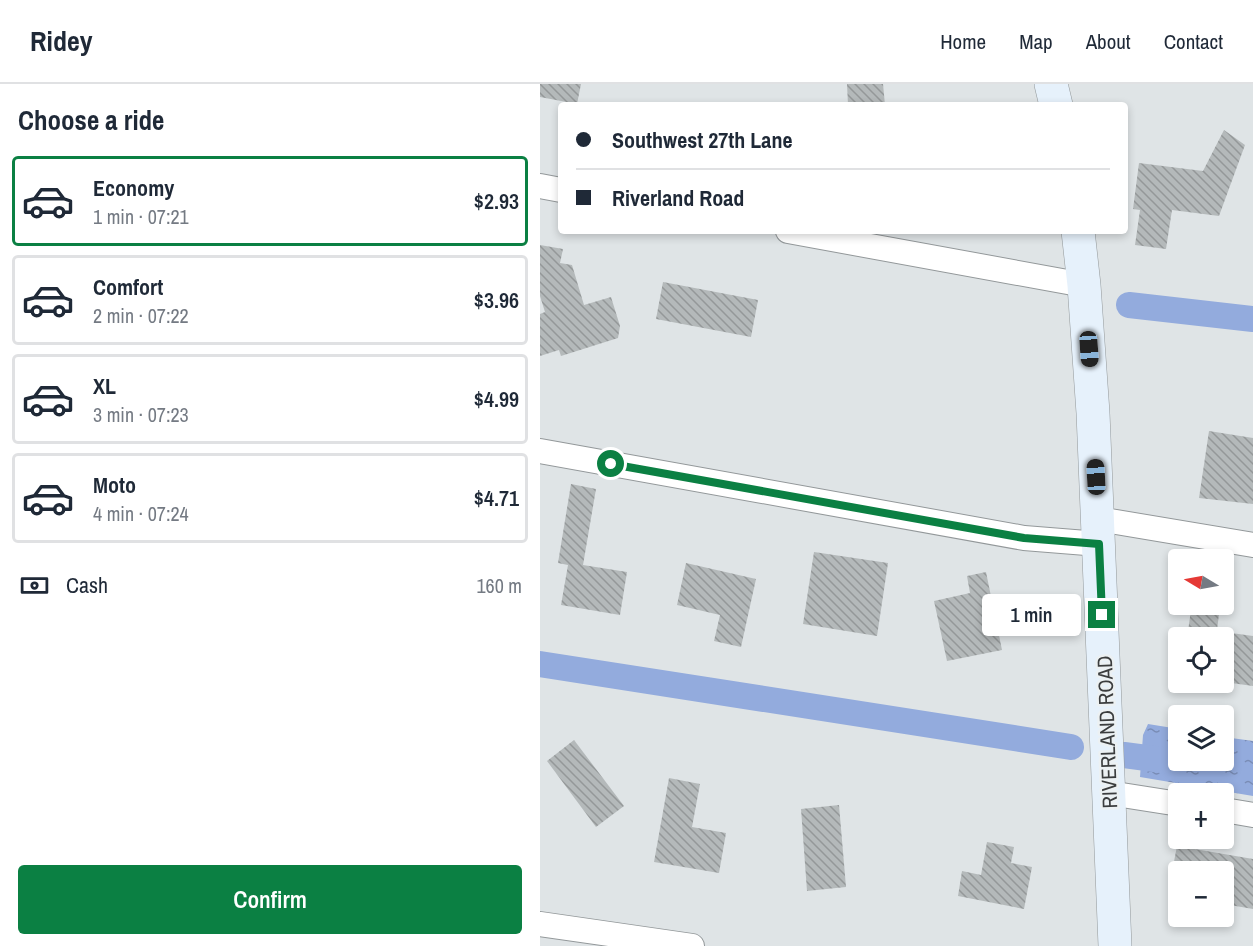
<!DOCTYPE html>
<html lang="en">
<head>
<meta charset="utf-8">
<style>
	body { margin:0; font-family:"Archivo Narrow",sans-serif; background:#f6f6f7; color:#1f2937; height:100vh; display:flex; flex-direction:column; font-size:22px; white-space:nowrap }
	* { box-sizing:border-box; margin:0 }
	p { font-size:20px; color:#747a83 }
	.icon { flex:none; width:33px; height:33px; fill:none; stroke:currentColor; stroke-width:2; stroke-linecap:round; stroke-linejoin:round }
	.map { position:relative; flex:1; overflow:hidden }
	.sheet { display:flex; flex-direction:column; background:#fff; width:540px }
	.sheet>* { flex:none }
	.banner { position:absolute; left:18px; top:18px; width:570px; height:132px; border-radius:6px; box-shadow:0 3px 9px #0003; display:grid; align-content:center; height:132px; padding:0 18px; background:#fff }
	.needle { width:39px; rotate:280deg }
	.controls { position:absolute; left:628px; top:465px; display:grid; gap:12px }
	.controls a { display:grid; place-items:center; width:66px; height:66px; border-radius:6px; background:#fff; box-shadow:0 3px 9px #0003; font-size:30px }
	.end { position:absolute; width:27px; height:27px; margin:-14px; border:8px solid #0b8043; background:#fff; box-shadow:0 0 0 3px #fff }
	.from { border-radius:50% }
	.bubble { position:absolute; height:42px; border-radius:6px; background:#fff; box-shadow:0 3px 9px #0003; font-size:20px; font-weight:600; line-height:42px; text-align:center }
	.car { position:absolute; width:18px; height:36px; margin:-18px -9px; border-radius:8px; box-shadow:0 0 4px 2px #0007; background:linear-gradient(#222 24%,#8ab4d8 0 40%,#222 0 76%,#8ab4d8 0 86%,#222 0) }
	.banner b { display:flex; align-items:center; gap:21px; height:57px; font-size:22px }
	.banner b+b { border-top:2px solid #e0e1e3 }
	.banner i { width:15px; height:15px; background:#1f2937 }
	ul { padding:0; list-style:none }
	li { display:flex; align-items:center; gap:18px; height:90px; margin:0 12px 9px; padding:0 6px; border:3px solid #e0e1e3; border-radius:6px }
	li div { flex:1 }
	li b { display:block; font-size:22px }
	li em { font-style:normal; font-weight:600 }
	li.current { border-color:#0b8043 }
	li>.icon { width:54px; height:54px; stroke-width:1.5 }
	h2 { padding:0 18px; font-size:27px; line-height:72px }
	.pay { display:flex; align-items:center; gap:15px; height:66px; padding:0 18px; font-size:22px }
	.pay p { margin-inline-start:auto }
	.button { display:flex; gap:12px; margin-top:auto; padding:12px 18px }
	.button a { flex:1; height:69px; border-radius:6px; background:#0b8043; color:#fff; font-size:24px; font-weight:600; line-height:69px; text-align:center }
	header { display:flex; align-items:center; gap:36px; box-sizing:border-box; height:84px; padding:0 30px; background:#fff; border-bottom:2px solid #e0e1e3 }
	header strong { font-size:28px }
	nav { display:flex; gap:33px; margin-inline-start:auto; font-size:21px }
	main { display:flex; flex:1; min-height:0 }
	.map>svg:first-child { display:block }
	.water { fill:url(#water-ripples) }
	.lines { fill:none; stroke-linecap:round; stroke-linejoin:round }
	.canal { stroke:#93abdd; stroke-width:26 }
	.building { fill:url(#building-back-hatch) }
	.street-casing { stroke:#93989a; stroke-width:26 }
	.secondary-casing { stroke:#93989a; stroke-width:34 }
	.street { stroke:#fff; stroke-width:24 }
	.secondary { stroke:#e6f1fb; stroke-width:33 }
	.route { stroke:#0b8043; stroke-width:8 }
	.labels { text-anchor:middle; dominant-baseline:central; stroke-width:5; stroke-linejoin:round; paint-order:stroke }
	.street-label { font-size:21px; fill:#3b3d3e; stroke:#ecf1f3 }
</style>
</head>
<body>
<header>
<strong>Ridey</strong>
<nav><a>Home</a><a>Map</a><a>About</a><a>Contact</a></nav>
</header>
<main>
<section class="sheet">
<h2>Choose a ride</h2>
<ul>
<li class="current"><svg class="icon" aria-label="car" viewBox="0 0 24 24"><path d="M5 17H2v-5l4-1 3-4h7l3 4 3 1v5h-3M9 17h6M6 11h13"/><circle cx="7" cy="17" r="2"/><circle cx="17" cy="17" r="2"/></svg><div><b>Economy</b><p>1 min · 07:21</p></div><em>$2.93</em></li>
<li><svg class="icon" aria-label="car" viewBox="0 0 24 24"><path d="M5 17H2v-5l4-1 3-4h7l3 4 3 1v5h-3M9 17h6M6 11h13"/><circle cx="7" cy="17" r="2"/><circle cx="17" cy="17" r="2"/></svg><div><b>Comfort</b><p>2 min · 07:22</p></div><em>$3.96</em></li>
<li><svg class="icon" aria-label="car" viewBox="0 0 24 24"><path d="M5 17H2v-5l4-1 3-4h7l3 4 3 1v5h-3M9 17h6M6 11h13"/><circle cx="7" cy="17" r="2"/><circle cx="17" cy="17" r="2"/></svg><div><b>XL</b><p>3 min · 07:23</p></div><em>$4.99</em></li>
<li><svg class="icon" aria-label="car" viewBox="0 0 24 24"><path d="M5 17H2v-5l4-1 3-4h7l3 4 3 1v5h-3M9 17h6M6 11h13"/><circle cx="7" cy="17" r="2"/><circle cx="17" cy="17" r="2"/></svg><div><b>Moto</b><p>4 min · 07:24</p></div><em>$4.71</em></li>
</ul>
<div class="pay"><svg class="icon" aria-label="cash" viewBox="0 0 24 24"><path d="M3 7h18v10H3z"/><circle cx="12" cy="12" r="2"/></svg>Cash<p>160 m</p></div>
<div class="button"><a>Confirm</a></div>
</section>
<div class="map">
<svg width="713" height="862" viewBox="0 0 713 862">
	<defs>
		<pattern id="water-ripples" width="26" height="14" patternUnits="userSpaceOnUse" patternTransform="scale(1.5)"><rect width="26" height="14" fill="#93abdd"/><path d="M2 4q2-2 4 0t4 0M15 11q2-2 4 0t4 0" fill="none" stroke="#798cb5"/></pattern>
		<pattern id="building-back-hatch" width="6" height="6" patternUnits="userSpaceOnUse" patternTransform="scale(1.5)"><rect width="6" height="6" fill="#b4b9ba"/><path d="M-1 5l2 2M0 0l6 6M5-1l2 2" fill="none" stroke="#949899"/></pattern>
	</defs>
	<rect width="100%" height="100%" fill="#dfe4e6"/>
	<polygon class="water" points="608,640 639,645 639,676 684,676 684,653 713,657 713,712 600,693 603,651"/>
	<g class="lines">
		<g class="canal">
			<polyline points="589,221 713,235"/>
			<polyline points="0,580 531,663"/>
			<polyline points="584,671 637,678"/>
		</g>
	</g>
	<g class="building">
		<polygon points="0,0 41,0 37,20 0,13"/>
		<polygon points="307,0 343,0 345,21 308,21"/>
		<polygon points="684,46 705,61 679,132 632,126 626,165 595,161 600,126 593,125 599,79 663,87"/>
		<polygon points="0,161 23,165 20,179 32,181 44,221 71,213 80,242 78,254 21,272 19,266 0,272 0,230 5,228 0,212"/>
		<polygon points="123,198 218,216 211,253 116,235"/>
		<polygon points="669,347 713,354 713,420 659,414"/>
		<polygon points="31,400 56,405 43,481 87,488 80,531 21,521 28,481 18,479"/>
		<polygon points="274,468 348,479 337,552 263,540"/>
		<polygon points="146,479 216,495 201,563 174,557 180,531 137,521"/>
		<polygon points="446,488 462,566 407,577 394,517 430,509 427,492"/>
		<polygon points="651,526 679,530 676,554 647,554"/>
		<polygon points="684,548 713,552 713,602 684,598"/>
		<polygon points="34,656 84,722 56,743 7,677"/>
		<polygon points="129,694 160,700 152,743 186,749 179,789 114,778"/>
		<polygon points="299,721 306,803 267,807 261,725"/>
		<polygon points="447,758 474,763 471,779 492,783 484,825 418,812 422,787 441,791"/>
		<polygon points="637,762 713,775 713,825 684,820 684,788 632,788"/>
	</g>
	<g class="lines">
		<g class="street-casing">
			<g id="street">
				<polyline points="0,102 21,106"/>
				<polyline points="248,147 544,201"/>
				<polyline points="0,367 484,454 559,460"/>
				<polyline points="558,435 713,461"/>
				<polyline points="569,709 639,720"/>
				<polyline points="684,726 713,731"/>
				<polyline points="0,840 152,862"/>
			</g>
		</g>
		<g class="secondary-casing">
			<g id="secondary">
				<polyline points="511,0 516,21"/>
				<polyline points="538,147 544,201 553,329 575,862"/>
			</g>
		</g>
		<use href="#street" class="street"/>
		<use href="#secondary" class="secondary"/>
	</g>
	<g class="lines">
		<polyline class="route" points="71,380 484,454 559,460 562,531"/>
	</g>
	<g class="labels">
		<g class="street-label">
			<text transform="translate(567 648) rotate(-92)">RIVERLAND ROAD</text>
		</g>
	</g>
</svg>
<div class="controls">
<a><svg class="needle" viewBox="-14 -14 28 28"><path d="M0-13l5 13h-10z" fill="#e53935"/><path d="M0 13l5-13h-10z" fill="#747a83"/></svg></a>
<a><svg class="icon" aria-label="locate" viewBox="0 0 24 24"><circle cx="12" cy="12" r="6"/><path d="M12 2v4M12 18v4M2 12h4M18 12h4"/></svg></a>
<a><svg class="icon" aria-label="layers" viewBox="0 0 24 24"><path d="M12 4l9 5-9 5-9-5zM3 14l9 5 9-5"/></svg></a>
<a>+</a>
<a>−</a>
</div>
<i class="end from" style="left:71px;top:380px"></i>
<i class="end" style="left:562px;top:531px"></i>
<div class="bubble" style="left:442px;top:510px;width:99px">1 min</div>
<i class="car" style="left:549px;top:265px;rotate:176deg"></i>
<i class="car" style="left:556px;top:393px;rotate:357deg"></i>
<div class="banner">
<b><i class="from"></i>Southwest 27th Lane</b>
<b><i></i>Riverland Road</b>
</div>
</div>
</main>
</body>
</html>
